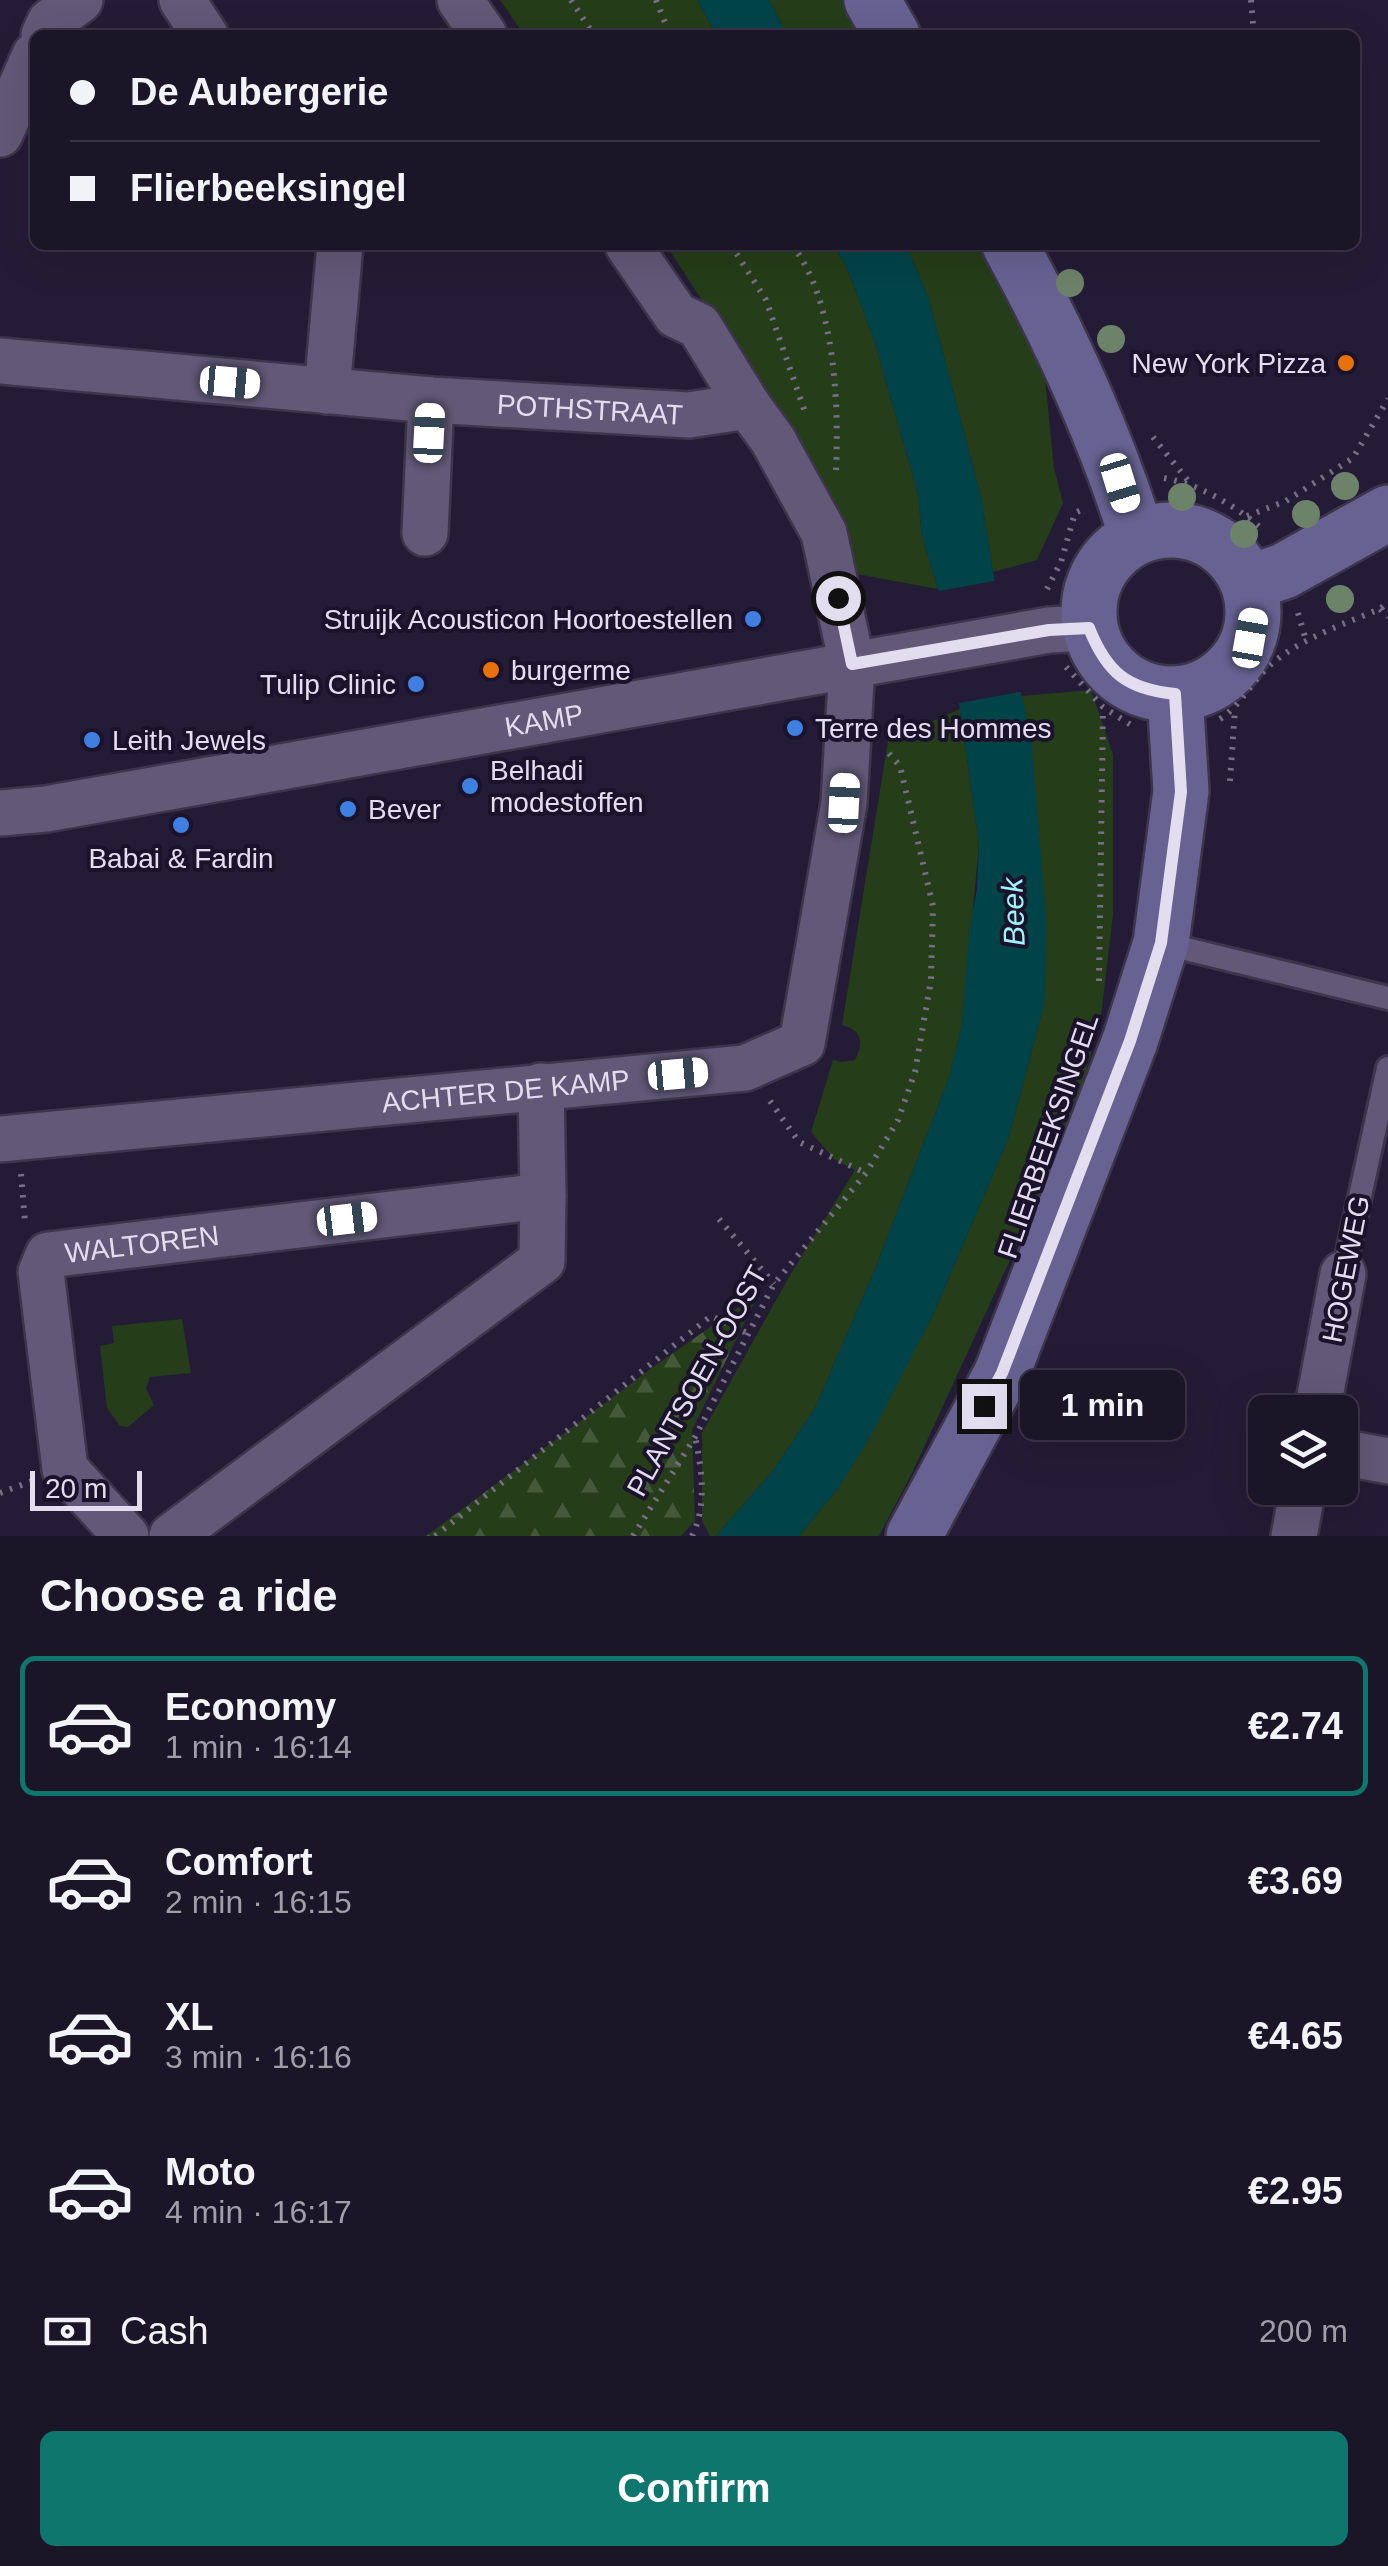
<!DOCTYPE html>
<html lang="en">
<head>
<meta charset="utf-8">
<style>
	body { margin:0; font-family:Arial,sans-serif; background:#241e30; color:#f1f3f6; height:100vh; display:flex; flex-direction:column; font-size:38px; white-space:nowrap }
	* { box-sizing:border-box; margin:0 }
	p { font-size:32px; color:#a09fa8 }
	.icon { flex:none; width:55px; height:55px; fill:none; stroke:currentColor; stroke-width:2; stroke-linecap:round; stroke-linejoin:round }
	.map { position:relative; height:1536px; overflow:hidden }
	.sheet { display:flex; flex-direction:column; background:#1b1528; flex:1 }
	.sheet>* { flex:none }
	.guide { position:absolute; left:30px; top:30px; width:1330px; height:220px; border-radius:15px; box-shadow:0 10px 40px #0002,0 0 0 2px #393445; display:grid; align-content:center; height:220px; padding:0 40px; background:#1b1528 }
	.tools { position:absolute; left:1248px; top:1395px; display:grid; gap:20px }
	.tools a { display:grid; place-items:center; width:110px; height:110px; border-radius:15px; background:#1b1528; box-shadow:0 10px 40px #0002,0 0 0 2px #393445; font-size:50px }
	.scale { position:absolute; left:30px; bottom:25px; width:112px; box-sizing:border-box; padding-left:10px; border:5px solid #e2ddef; border-top:0; font-size:28px; line-height:35px; white-space:nowrap; color:#e2ddef; -webkit-text-stroke:8px #1b132b; paint-order:stroke }
	.end { position:absolute; width:45px; height:45px; margin:-22px; border:12px solid #e2ddef; background:#111; box-shadow:0 0 0 5px #111 }
	.from { border-radius:50% }
	.bubble { position:absolute; height:70px; border-radius:15px; background:#1b1528; box-shadow:0 10px 40px #0002,0 0 0 2px #393445; font-size:32px; font-weight:700; line-height:70px; text-align:center }
	.car { position:absolute; width:30px; height:60px; margin:-30px -15px; border-radius:12px; box-shadow:0 0 8px 2px #0007; background:linear-gradient(#fff 24%,#345 0 40%,#fff 0 76%,#345 0 86%,#fff 0) }
	.guide b { display:flex; align-items:center; gap:35px; height:95px; font-size:38px }
	.guide b+b { border-top:2px solid #393445 }
	.guide i { width:25px; height:25px; background:#f1f3f6 }
	ul { padding:0; list-style:none }
	li { display:flex; align-items:center; gap:30px; height:140px; margin:0 20px 15px; padding:0 20px; border:5px solid transparent; border-radius:15px }
	li div { flex:1 }
	li b { display:block; font-size:38px }
	li em { font-style:normal; font-weight:700 }
	li.active { border-color:#0f766e }
	li>.icon { width:90px; height:90px; stroke-width:1.5 }
	h2 { padding:0 40px; font-size:45px; line-height:120px }
	.pay { display:flex; align-items:center; gap:25px; height:110px; padding:0 40px; font-size:38px }
	.pay p { margin-inline-start:auto }
	.primary-button { display:flex; gap:20px; margin-top:auto; padding:20px 40px }
	.primary-button a { flex:1; height:115px; border-radius:15px; background:#0f766e; color:#fff; font-size:40px; font-weight:700; line-height:115px; text-align:center }
	.map>svg:first-child { display:block }
	.green { fill:#253d18 }
	.forest { fill:url(#forest-firs) }
	.water { fill:#00444a }
	.pier { fill:#241c36 }
	.lines { fill:none; stroke-linecap:round; stroke-linejoin:round }
	.lane-casing { stroke:#3d354b; stroke-width:28 }
	.street-casing { stroke:#3d354b; stroke-width:50 }
	.secondary-casing { stroke:#3d354b; stroke-width:60 }
	.path { stroke:#767086; stroke-width:6; stroke-dasharray:2.5 8; stroke-linecap:butt }
	.lane { stroke:#615977; stroke-width:22 }
	.street { stroke:#615977; stroke-width:45 }
	.secondary { stroke:#686292; stroke-width:55 }
	.tree { fill:#6d8369 }
	.route { stroke:#e2ddef; stroke-width:12 }
	.food-dot { fill:#e8710a; stroke:#1b132b; stroke-width:4 }
	.shop-dot { fill:#3f7fe0; stroke:#1b132b; stroke-width:4 }
	.labels { text-anchor:middle; dominant-baseline:central; stroke-width:8; stroke-linejoin:round; paint-order:stroke }
	.poi-label { font-size:28px; fill:#e2ddef; stroke:#1b132b; text-anchor:start }
	.street-label { font-size:28px; fill:#e2ddef; stroke:#1b132b }
	.water-label { font-size:30px; font-style:italic; fill:#9df4fd; stroke:#1b132b }
</style>
</head>
<body>
<div class="map">
<svg width="1388" height="1536" viewBox="0 0 1388 1536">
	<defs>
		<pattern id="forest-firs" width="22" height="20" patternUnits="userSpaceOnUse" patternTransform="scale(2.5)"><rect width="22" height="20" fill="#253d18"/><path d="M5 1l3.5 6h-7zM16 11l3.5 6h-7z" fill="#44593a"/></pattern>
	</defs>
	<rect width="100%" height="100%" fill="#241c36"/>
	<g class="green">
		<polygon points="500,0 697,0 717,35 524,35"/>
		<polygon points="769,0 846,0 866,35 787,35"/>
		<polygon points="666,245 834,245 847,268 874,340 918,494 922,536 938,589 851,573 837,508"/>
		<polygon points="906,245 989,245 1044,369 1054,468 1063,503 1037,560 993,572 981,497 929,300"/>
		<polygon points="1091,690 1113,754 1113,915 1101,1016 1075,1113 1052,1169 913,1471 879,1536 799,1536 840,1486 933,1315 1009,1137 1045,1001 1031,737 1021,696"/>
		<path d="M960,709L979,844L962,1025L950,1075L873,1274L815,1408L772,1472L716,1536H710L702,1521V1433L790,1275L855,1170L834,1159L811,1132L833,1060L842,1062L855,1060C864,1042 862,1030 842,1025L888,741Z"/>
		<polygon points="182,1319 191,1373 150,1377 146,1388 154,1405 128,1427 120,1426 107,1408 100,1346 114,1343 112,1326"/>
	</g>
	<polygon class="forest" points="759,1293 692,1430 695,1521 681,1536 426,1536 656,1365"/>
	<g class="water">
		<polygon points="697,0 769,0 787,35 717,35"/>
		<polygon points="834,245 906,245 929,300 981,497 993,572 1031,736 1046,917 1045,1001 1009,1137 933,1315 870,1437 840,1486 799,1536 716,1536 772,1472 815,1408 873,1274 950,1075 962,1025 969,931 977,889 979,844 960,709 938,589 922,536 918,494 874,340 847,268"/>
	</g>
	<polygon class="pier" points="1000,580 1025,691 954,704 933,592"/>
	<g class="lines">
		<g class="lane-casing">
			<g id="lane">
				<polyline points="1161,943 1388,998"/>
				<polyline points="1343,1274 1388,1068"/>
			</g>
		</g>
		<g class="street-casing">
			<g id="street">
				<polyline points="182,0 205,35"/>
				<polyline points="460,0 484,35"/>
				<polyline points="44,35 50,22 80,0"/>
				<polyline points="0,134 35,55"/>
				<path id="s1" d="M0,361L431,400L689,415L748,406"/>
				<polyline points="327,391 340,245"/>
				<polyline points="425,533 431,400"/>
				<path id="s2" d="M0,813L46,809L1049,630L1089,628"/>
				<polyline points="541,1086 543,1196"/>
				<path id="s3" d="M0,1139L745,1068L802,1043L844,803L852,664L824,533L773,440L748,406L699,326L676,315L628,245"/>
				<polyline points="1317,1412 1343,1274"/>
				<polyline points="1340,1452 1388,1461"/>
				<path id="s4" d="M126,1536L65,1469L41,1272L48,1255L543,1196L542,1261L172,1536"/>
				<polyline points="1294,1536 1303,1488"/>
			</g>
		</g>
		<g class="secondary-casing">
			<g id="secondary">
				<polyline points="872,0 892,35"/>
				<path d="M1010,245C1061,338 1105,435 1137,536"/>
				<circle cx="1171" cy="612" r="82"/>
				<polyline points="1249,583 1284,571 1388,513"/>
				<polyline points="914,1536 1002,1373 1130,1041 1161,943 1181,791 1175,695"/>
			</g>
		</g>
		<g class="path">
			<polyline points="571,0 594,35"/>
			<polyline points="656,0 670,35"/>
			<polyline points="1251,0 1254,35"/>
			<polyline points="731,245 766,300 805,412"/>
			<path d="M792,245C835,299 839,403 836,470"/>
			<polyline points="1153,437 1189,482"/>
			<path d="M1164,478C1201,485 1234,505 1262,529"/>
			<polyline points="1247,516 1286,501 1353,458 1388,399"/>
			<polyline points="1047,589 1061,562 1075,513 1081,510"/>
			<polyline points="1380,609 1388,617"/>
			<polyline points="1298,613 1306,640"/>
			<polyline points="1066,667 1103,707 1131,725"/>
			<path d="M1220,719C1241,705 1250,684 1268,667C1299,639 1341,625 1380,609L1388,602"/>
			<polyline points="1230,781 1235,709"/>
			<polyline points="1099,981 1103,708"/>
			<polyline points="770,1101 799,1142 866,1173"/>
			<polyline points="21,1174 25,1222"/>
			<polyline points="719,1219 774,1284"/>
			<polyline points="0,1493 32,1481"/>
			<polyline points="435,1536 711,1316 747,1333"/>
			<polyline points="633,1536 695,1437 774,1284 866,1173 898,1120 915,1072 931,980 933,906 900,766 886,750"/>
			<path d="M692,1536C707,1506 702,1468 695,1437"/>
		</g>
		<use href="#lane" class="lane"/>
		<use href="#street" class="street"/>
		<use href="#secondary" class="secondary"/>
	</g>
	<g class="tree">
		<circle cx="1070" cy="283" r="14"/>
		<circle cx="1111" cy="339" r="14"/>
		<circle cx="1345" cy="486" r="14"/>
		<circle cx="1182" cy="497" r="14"/>
		<circle cx="1306" cy="514" r="14"/>
		<circle cx="1244" cy="534" r="14"/>
		<circle cx="1340" cy="599" r="14"/>
	</g>
	<g class="lines">
		<path class="route" d="M838,598L852,664L1049,630L1089,628C1107,673 1127,689 1175,694L1181,792L1161,943L1130,1041L1002,1373L984,1406"/>
	</g>
	<g class="food-dot">
		<circle cx="1346" cy="363" r="10"/>
		<circle cx="491" cy="670" r="10"/>
	</g>
	<g class="shop-dot">
		<circle cx="753" cy="619" r="10"/>
		<circle cx="416" cy="684" r="10"/>
		<circle cx="795" cy="728" r="10"/>
		<circle cx="92" cy="740" r="10"/>
		<circle cx="470" cy="786" r="10"/>
		<circle cx="348" cy="809" r="10"/>
		<circle cx="181" cy="825" r="10"/>
	</g>
	<g class="labels">
		<g class="poi-label">
			<text x="1326" y="363" text-anchor="end">New York Pizza</text>
			<text x="733" y="619" text-anchor="end">Struijk Acousticon Hoortoestellen</text>
			<text x="511" y="670">burgerme</text>
			<text x="396" y="684" text-anchor="end">Tulip Clinic</text>
			<text x="815" y="728">Terre des Hommes</text>
			<text x="112" y="740">Leith Jewels</text>
			<text x="490" y="770">Belhadi<tspan x="490" dy="32">modestoffen</tspan></text>
			<text x="368" y="809">Bever</text>
			<text x="181" y="858" text-anchor="middle">Babai &amp; Fardin</text>
		</g>
		<g class="street-label">
			<text stroke="none"><textPath href="#s1" startOffset="592">POTHSTRAAT</textPath></text>
			<text stroke="none"><textPath href="#s2" startOffset="552">KAMP</textPath></text>
			<text stroke="none"><textPath href="#s3" startOffset="508">ACHTER DE KAMP</textPath></text>
			<text transform="translate(1048 1136) rotate(-71)">FLIERBEEKSINGEL</text>
			<text stroke="none"><textPath href="#s4" startOffset="402">WALTOREN</textPath></text>
			<text transform="translate(1346 1269) rotate(-79)">HOGEWEG</text>
			<text transform="translate(697 1381) rotate(-61)">PLANTSOEN-OOST</text>
		</g>
		<g class="water-label">
			<text transform="translate(1013 912) rotate(-92)">Beek</text>
		</g>
	</g>
</svg>
<div class="tools">
<a><svg class="icon" aria-label="layers" viewBox="0 0 24 24"><path d="M12 4l9 5-9 5-9-5zM3 14l9 5 9-5"/></svg></a>
</div>
<div class="scale">20 m</div>
<i class="end from" style="left:838px;top:598px"></i>
<i class="end" style="left:984px;top:1406px"></i>
<div class="bubble" style="left:1020px;top:1370px;width:165px">1 min</div>
<i class="car" style="left:230px;top:382px;rotate:95deg"></i>
<i class="car" style="left:429px;top:433px;rotate:3deg"></i>
<i class="car" style="left:1120px;top:483px;rotate:163deg"></i>
<i class="car" style="left:1250px;top:638px;rotate:10deg"></i>
<i class="car" style="left:844px;top:803px;rotate:3deg"></i>
<i class="car" style="left:678px;top:1074px;rotate:85deg"></i>
<i class="car" style="left:347px;top:1219px;rotate:83deg"></i>
<div class="guide">
<b><i class="from"></i>De Aubergerie</b>
<b><i></i>Flierbeeksingel</b>
</div>
</div>
<section class="sheet">
<h2>Choose a ride</h2>
<ul>
<li class="active"><svg class="icon" aria-label="car" viewBox="0 0 24 24"><path d="M5 17H2v-5l4-1 3-4h7l3 4 3 1v5h-3M9 17h6M6 11h13"/><circle cx="7" cy="17" r="2"/><circle cx="17" cy="17" r="2"/></svg><div><b>Economy</b><p>1 min · 16:14</p></div><em>€2.74</em></li>
<li><svg class="icon" aria-label="car" viewBox="0 0 24 24"><path d="M5 17H2v-5l4-1 3-4h7l3 4 3 1v5h-3M9 17h6M6 11h13"/><circle cx="7" cy="17" r="2"/><circle cx="17" cy="17" r="2"/></svg><div><b>Comfort</b><p>2 min · 16:15</p></div><em>€3.69</em></li>
<li><svg class="icon" aria-label="car" viewBox="0 0 24 24"><path d="M5 17H2v-5l4-1 3-4h7l3 4 3 1v5h-3M9 17h6M6 11h13"/><circle cx="7" cy="17" r="2"/><circle cx="17" cy="17" r="2"/></svg><div><b>XL</b><p>3 min · 16:16</p></div><em>€4.65</em></li>
<li><svg class="icon" aria-label="car" viewBox="0 0 24 24"><path d="M5 17H2v-5l4-1 3-4h7l3 4 3 1v5h-3M9 17h6M6 11h13"/><circle cx="7" cy="17" r="2"/><circle cx="17" cy="17" r="2"/></svg><div><b>Moto</b><p>4 min · 16:17</p></div><em>€2.95</em></li>
</ul>
<div class="pay"><svg class="icon" aria-label="cash" viewBox="0 0 24 24"><path d="M3 7h18v10H3z"/><circle cx="12" cy="12" r="2"/></svg>Cash<p>200 m</p></div>
<div class="primary-button"><a>Confirm</a></div>
</section>
</body>
</html>
